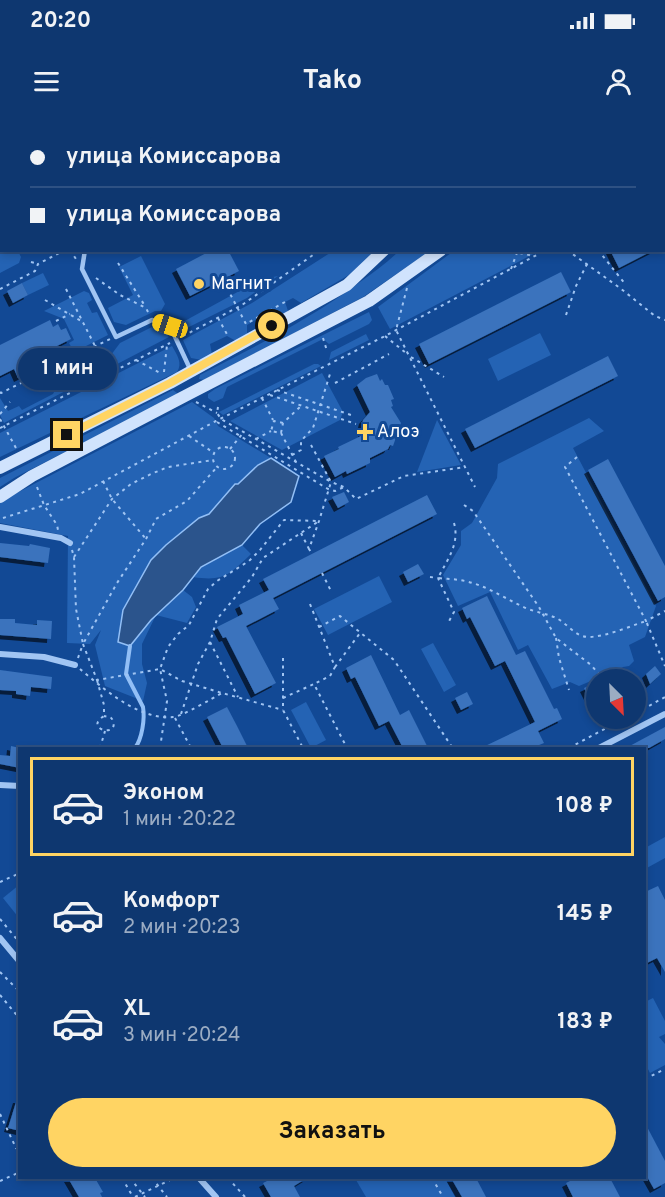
<!DOCTYPE html>
<html lang="ru">
<head>
<meta charset="utf-8">
<style>
	body { margin:0; font-family:Overpass,sans-serif; background:#173f75; color:#f1f3f6; height:100vh; display:flex; flex-direction:column; font-size:22px; white-space:nowrap }
	* { box-sizing:border-box; margin:0 }
	p { font-size:20px; color:#9bacc3 }
	.icon { flex:none; width:33px; height:33px; fill:none; stroke:currentColor; stroke-width:2; stroke-linecap:round; stroke-linejoin:round }
	.map { position:relative; flex:1; overflow:hidden }
	.panel { position:absolute; left:18px; top:627px; width:628px; height:432px; display:flex; flex-direction:column; background:#0e3770; border-radius:0px; box-shadow:0 3px 9px #0003,0 0 0 2px #2e5183 }
	.panel>* { flex:none }
	.top-card { position:absolute; left:0px; top:0px; width:666px; height:132px; box-shadow:0 3px 9px #0003,0 0 0 2px #2e5183; display:grid; align-content:center; height:132px; padding:0 30px; background:#0e3770 }
	.needle { width:39px; rotate:156deg }
	.buttons { position:absolute; left:586px; top:549px; display:grid; gap:12px }
	.buttons a { display:grid; place-items:center; width:60px; height:60px; border-radius:50%; background:#0e3770; box-shadow:0 3px 9px #0003,0 0 0 2px #2e5183; font-size:30px }
	.end { position:absolute; width:27px; height:27px; margin:-14px; border:8px solid #ffd463; background:#111; box-shadow:0 0 0 3px #111 }
	.from { border-radius:50% }
	.bubble { position:absolute; height:42px; border-radius:21px; background:#0e3770; box-shadow:0 3px 9px #0003,0 0 0 2px #2e5183; font-size:20px; font-weight:700; line-height:42px; text-align:center }
	.car { position:absolute; width:18px; height:36px; margin:-18px -9px; border-radius:8px; box-shadow:0 0 4px 2px #0007; background:linear-gradient(#f5c518 24%,#345 0 40%,#f5c518 0 76%,#345 0 86%,#f5c518 0) }
	.top-card b { display:flex; align-items:center; gap:21px; height:57px; font-size:22px }
	.top-card b+b { border-top:2px solid #2e5183 }
	.top-card i { width:15px; height:15px; background:#f1f3f6 }
	ul { padding:10px 0 0; list-style:none }
	li { display:flex; align-items:center; gap:18px; height:99px; margin:0 12px 9px; padding:0 18px; border:3px solid transparent; border-radius:0px }
	li div { flex:1 }
	li b { display:block; font-size:22px }
	li em { font-style:normal; font-weight:700 }
	li.selected { border-color:#ffd463 }
	li>.icon { width:54px; height:54px; stroke-width:1.5 }
	.primary-button { display:flex; gap:12px; margin-top:auto; padding:12px 30px }
	.primary-button a { flex:1; height:69px; border-radius:36px; background:#ffd463; color:#111; font-size:24px; font-weight:700; line-height:69px; text-align:center }
	.status { display:flex; justify-content:space-between; align-items:center; height:42px; padding:0 30px; background:#0e3770; direction:ltr }
	.status svg { height:16px; fill:currentColor }
	header { display:flex; justify-content:space-between; align-items:center; height:78px; padding:0 30px; background:#0e3770; font-size:27px; font-weight:700 }
	.map>svg:first-child { display:block }
	.green { fill:#2463b4 }
	.water { fill:#2b548c; stroke:#92bff6; stroke-width:1.5 }
	.lines { fill:none; stroke-linecap:round; stroke-linejoin:round }
	.stream { stroke:#92bff6; stroke-width:4 }
	.building { fill:#3a73bd; filter:url(#shadow) }
	.path { stroke:#a1c5f3; stroke-width:2; stroke-dasharray:3 4.5; stroke-linecap:butt }
	.service { stroke:#a1c5f3; stroke-width:4.5 }
	.minor { stroke:#a1c5f3; stroke-width:6 }
	.secondary { stroke:#d0e3fd; stroke-width:12 }
	.route { stroke:#ffd463; stroke-width:8 }
	.poi-dot { fill:#ffd463; stroke:#124995; stroke-width:2 }
	.labels { text-anchor:middle; dominant-baseline:central; stroke-width:6; stroke-linejoin:round; paint-order:stroke }
	.poi-label { font-size:18px; fill:#fff; stroke:#124995; text-anchor:start }
</style>
</head>
<body>
<div class="status"><b>20:20</b><svg viewBox="0 0 49 12"><path d="M0 12V9h3v3zM5 12V6h3v6zM10 12V3h3v9zM15 12V0h3v12zM26 1h20v11H26zM47 4h2v5h-2z"/></svg></div>
<header><svg class="icon" aria-label="menu" viewBox="0 0 24 24"><path d="M4 6h16M4 12h16M4 18h16"/></svg>Tako<svg class="icon" aria-label="person" viewBox="0 0 24 24"><circle cx="12" cy="8" r="4"/><path d="M4 21q1-7 8-7t8 7"/></svg></header>
<div class="map">
<svg width="665" height="1077" viewBox="0 0 665 1077">
	<defs>
		<filter id="shadow"><feDropShadow dx="-4" dy="4" stdDeviation="0" flood-color="#0009"/></filter>
	</defs>
	<rect width="100%" height="100%" fill="#124995"/>
	<g class="green">
		<polygon points="0,95 2,98 2,130 18,131 21,137 19,143 0,153"/>
		<polygon points="455,130 539,131 390,209 378,187"/>
		<polygon points="333,131 378,131 354,152 301,183 293,178 285,182 288,191 278,197 272,190 247,205 247,215 236,221 227,216 210,224 212,234 202,240 191,238 183,220 252,183"/>
		<path d="M399,131H430L363,177L204,260L199,259L200,255C255,227 310,199 360,162C374,152 387,143 399,131Z"/>
		<polygon points="141,136 165,184 161,191 155,191 126,205 114,202 108,188 133,175 119,147"/>
		<polygon points="43,153 49,165 28,175 22,163"/>
		<polygon points="278,156 247,178 179,212 177,209 181,203 243,169 255,168 273,157"/>
		<polygon points="84,171 89,173 92,180 87,183 92,193 97,192 108,215 74,232 69,223 74,220 64,199 44,191"/>
		<polygon points="369,192 372,200 369,204 329,224 323,219 227,267 223,278 214,282 208,278 208,274 215,269"/>
		<polygon points="152,207 165,212 169,217 4,303 0,295 0,278 8,291 19,286 22,290 53,274 58,264 108,239 120,223"/>
		<polygon points="540,213 551,235 498,261 488,239"/>
		<polygon points="366,214 369,220 329,240 331,232"/>
		<path d="M172,226C177,235 183,243 177,252L0,337V313Z"/>
		<polygon points="314,244 318,244 321,246 223,295 219,292"/>
		<polygon points="322,253 343,292 340,300 282,330 230,301"/>
		<polygon points="173,270 177,273 177,275 14,358 0,367 0,358"/>
		<polygon points="192,282 214,298 218,306 271,338 258,345 238,364 235,364 209,394 199,398 166,425 151,440 123,490 130,526 151,500 183,470 192,477 196,487 187,503 156,495 142,524 142,544 147,563 143,581 105,566 95,525 101,510 90,524 67,523 68,416 0,403 0,383 7,378"/>
		<polygon points="589,298 604,311 573,328 656,486 645,517 629,525 634,541 629,546 623,547 608,558 608,559 599,559 598,558 579,566 570,562 552,569 528,525 518,530 490,472 458,486 443,455 461,425 461,411 472,403 497,358 498,344"/>
		<polygon points="437,300 461,345 417,352"/>
		<path d="M242,425L251,434C230,454 224,462 193,457L201,447Z"/>
		<polygon points="379,456 392,482 328,515 314,489"/>
		<polygon points="433,523 456,565 444,572 421,529"/>
		<polygon points="306,582 326,620 311,628 291,590"/>
		<polygon points="665,717 665,738 645,749 645,728"/>
		<polygon points="19,765 19,798 3,778"/>
		<polygon points="653,878 665,901 665,914 659,917 665,924 665,945 650,953 645,943 645,882"/>
		<polygon points="357,1058 445,1058 455,1077 366,1077 356,1060"/>
	</g>
	<polygon class="water" points="271,338 299,356 291,382 260,404 242,425 201,447 183,470 151,500 130,526 118,522 123,490 151,440 166,425 199,398 209,394 235,364 238,364 258,345"/>
	<g class="lines">
		<path class="stream" d="M130,526L126,554L143,587C145,599 142,619 135,628"/>
	</g>
	<g class="building">
		<polygon points="212,130 228,130 239,151 190,176 176,149"/>
		<polygon points="610,130 654,130 619,148"/>
		<polygon points="561,152 571,172 429,244 419,224"/>
		<polygon points="22,163 28,175 13,183 7,171"/>
		<polygon points="50,200 53,207 58,204 61,210 66,208 71,219 53,228 58,238 18,258 14,249 0,256 0,225"/>
		<polygon points="608,236 618,256 475,328 465,309"/>
		<polygon points="377,254 380,261 382,259 385,265 388,265 394,279 391,280 393,286 391,287 401,303 393,326 390,325 388,329 370,338 370,343 347,354 346,351 335,357 324,336 339,329 338,327 363,315 361,308 363,300 370,292 357,265 366,258"/>
		<polygon points="608,339 665,446 665,477 658,481 588,350"/>
		<polygon points="344,372 349,382 338,388 332,377"/>
		<polygon points="427,375 437,394 273,478 279,489 246,506 276,563 255,574 226,517 223,518 217,507 243,494 239,485 269,470 263,459"/>
		<polygon points="0,423 29,426 30,424 50,428 48,443 0,437"/>
		<polygon points="418,444 424,454 408,462 403,452"/>
		<polygon points="487,476 516,535 525,531 554,589 557,588 562,599 538,611 544,623 532,628 481,628 535,602 505,541 495,546 470,497 467,499 462,488"/>
		<polygon points="0,499 15,499 15,503 37,505 37,500 52,501 51,519 0,515"/>
		<polygon points="371,535 400,595 409,590 428,628 403,628 389,601 379,606 355,557 351,559 346,548"/>
		<polygon points="655,546 661,554 650,564 646,554"/>
		<polygon points="0,550 52,557 51,569 31,567 30,576 16,574 16,571 0,570"/>
		<polygon points="597,562 597,594 584,568"/>
		<polygon points="467,572 473,584 461,590 455,578"/>
		<polygon points="227,587 237,606 248,628 223,628 207,597"/>
		<polygon points="665,607 665,619 649,628 626,628"/>
		<polygon points="11,626 20,628 20,648 0,644 0,635 10,636"/>
		<polygon points="658,766 665,780 665,852 657,838 645,844 645,772"/>
		<polygon points="17,979 20,979 20,1011 8,1008"/>
		<polygon points="645,1003 665,1041 665,1063 654,1069 645,1053"/>
		<polygon points="68,1058 95,1058 103,1072 100,1073 102,1077 79,1077"/>
		<polygon points="273,1058 307,1058 294,1066 300,1077 271,1077 263,1063"/>
		<polygon points="451,1058 476,1058 486,1077 462,1077"/>
		<polygon points="576,1058 610,1058 620,1077 573,1077 566,1063"/>
	</g>
	<g class="lines">
		<g class="path">
			<polyline points="15,0 16,2"/>
			<polyline points="306,0 307,2"/>
			<polyline points="179,2 180,0"/>
			<polyline points="486,2 487,0"/>
			<polyline points="664,40 665,40"/>
			<polyline points="664,68 665,68"/>
			<polyline points="70,130 76,139"/>
			<polyline points="505,130 534,136"/>
			<polyline points="567,130 620,168 655,196 665,200"/>
			<polyline points="598,130 626,165"/>
			<polyline points="31,142 38,144"/>
			<polyline points="118,143 145,186"/>
			<polyline points="511,149 518,130"/>
			<polyline points="96,158 120,175 146,188 148,192"/>
			<polyline points="227,168 246,204 285,182"/>
			<polyline points="407,168 396,210 475,367"/>
			<polyline points="0,169 35,151 38,144 65,130"/>
			<polyline points="66,169 95,226"/>
			<polyline points="45,180 83,202"/>
			<polyline points="566,195 576,166 587,144"/>
			<polyline points="218,198 228,216"/>
			<polyline points="56,201 70,194"/>
			<polyline points="183,216 242,185 320,130"/>
			<polyline points="385,216 406,233"/>
			<polyline points="323,218 327,231"/>
			<polyline points="411,237 444,257"/>
			<polyline points="136,240 162,254"/>
			<polyline points="164,252 167,225"/>
			<polyline points="335,263 389,234"/>
			<polyline points="277,270 351,295"/>
			<polyline points="0,272 1,273 110,219"/>
			<polyline points="270,275 356,304"/>
			<polyline points="262,278 273,300"/>
			<polyline points="196,282 217,293"/>
			<polyline points="218,287 217,293 221,299 331,362 319,401 309,429 312,434"/>
			<polyline points="0,294 10,282"/>
			<polyline points="0,299 16,328"/>
			<polyline points="217,302 328,369 335,371 344,367"/>
			<polyline points="283,303 274,301 271,311 281,313 283,303 301,286"/>
			<polyline points="0,308 170,223"/>
			<polyline points="281,313 296,342"/>
			<polyline points="189,316 214,333"/>
			<polyline points="256,319 271,311"/>
			<polyline points="311,325 331,362 344,367 356,379 404,356 465,347"/>
			<circle cx="224" cy="338" r="11"/>
			<polyline points="230,329 243,313"/>
			<polyline points="292,335 301,330 301,321 313,308 330,254"/>
			<polyline points="577,337 565,347 646,501 665,491"/>
			<polyline points="103,361 112,379 146,419"/>
			<polyline points="37,367 44,385 57,405 58,410"/>
			<polyline points="464,385 473,391 539,487 556,518 591,545 604,560"/>
			<polyline points="3,398 80,374 216,301 385,216 546,130"/>
			<path d="M454,403C460,424 447,440 438,458C447,459 456,459 465,461C488,466 507,480 528,489C537,492 546,494 554,497C567,502 574,517 589,517C608,516 628,507 646,501L665,546"/>
			<polyline points="301,413 309,429"/>
			<polyline points="72,430 74,437 76,489 83,524 117,463 146,419 156,399 187,381 217,347"/>
			<polyline points="74,437 112,379 131,364 151,354 168,347 213,340"/>
			<polyline points="322,453 332,473"/>
			<polyline points="430,457 438,458 454,492 448,503"/>
			<polyline points="310,484 335,547 330,556 314,564"/>
			<polyline points="319,507 340,496 394,540 452,627"/>
			<polyline points="556,518 559,538 569,570"/>
			<polyline points="210,522 238,577"/>
			<polyline points="83,524 97,560 160,549 182,561 222,573"/>
			<polyline points="78,538 83,524"/>
			<polyline points="283,538 283,590 303,628"/>
			<polyline points="335,547 360,513"/>
			<path d="M80,549C105,570 139,600 173,597C181,597 213,578 222,573L283,590"/>
			<path d="M97,560L104,585V596C83,609 119,618 113,601C111,596 109,597 104,596"/>
			<polyline points="283,578 314,564 347,628"/>
			<polyline points="636,593 665,577"/>
			<polyline points="181,594 198,544 210,522 217,499 252,457 263,438 319,401"/>
			<polyline points="175,598 191,628"/>
			<polyline points="100,628 105,611"/>
			<polyline points="160,628 167,581 160,549 168,527 178,514 189,505 208,469 217,461 249,441 260,430 284,400 319,401"/>
			<polyline points="569,628 625,598"/>
			<polyline points="0,762 20,753"/>
			<polyline points="0,799 20,823"/>
			<polyline points="0,852 20,872"/>
			<polyline points="0,875 20,899"/>
			<polyline points="645,959 665,949"/>
			<polyline points="0,994 16,1028 20,1030"/>
			<polyline points="122,1058 133,1077"/>
			<polyline points="130,1058 145,1077"/>
			<polyline points="152,1058 167,1077"/>
			<polyline points="228,1058 245,1077"/>
			<polyline points="432,1058 443,1077"/>
			<polyline points="0,1061 20,1052"/>
			<polyline points="135,1077 174,1058"/>
		</g>
		<g class="service">
			<polyline points="74,0 75,2"/>
			<polyline points="85,130 82,149 116,217 152,200 170,206 191,251"/>
		</g>
		<g class="minor">
			<polyline points="0,407 61,418 70,423"/>
			<polyline points="0,534 44,537 75,545"/>
			<polyline points="599,628 665,594"/>
			<polyline points="0,665 20,666"/>
			<polyline points="0,818 20,842"/>
			<polyline points="199,1058 216,1077"/>
		</g>
		<g class="secondary">
			<polyline points="505,2 507,0"/>
			<polyline points="608,2 610,0"/>
			<polyline points="0,348 170,263 347,165 384,130"/>
			<polyline points="0,377 32,356 185,276 369,181 441,130"/>
		</g>
	</g>
	<g class="lines">
		<polyline class="route" points="67,315 170,263 272,206"/>
	</g>
	<g class="poi-dot">
		<circle cx="199" cy="164" r="6"/>
		<path d="M362 303h6v6h6v6h-6v6h-6v-6h-6v-6h6z"/>
	</g>
	<g class="labels">
		<g class="poi-label">
			<text x="211" y="164">Магнит</text>
			<text x="377" y="312">Алоэ</text>
		</g>
	</g>
</svg>
<div class="buttons">
<a><svg class="needle" viewBox="-14 -14 28 28"><path d="M0-13l5 13h-10z" fill="#e53935"/><path d="M0 13l5-13h-10z" fill="#9bacc3"/></svg></a>
</div>
<i class="end from" style="left:272px;top:206px"></i>
<i class="end" style="left:67px;top:315px"></i>
<div class="bubble" style="left:18px;top:228px;width:99px">1 мин</div>
<i class="car" style="left:170px;top:206px;rotate:288deg"></i>
<div class="top-card">
<b><i class="from"></i>улица Комиссарова</b>
<b><i></i>улица Комиссарова</b>
</div>
<section class="panel">
<ul>
<li class="selected"><svg class="icon" aria-label="car" viewBox="0 0 24 24"><path d="M5 17H2v-5l4-1 3-4h7l3 4 3 1v5h-3M9 17h6M6 11h13"/><circle cx="7" cy="17" r="2"/><circle cx="17" cy="17" r="2"/></svg><div><b>Эконом</b><p>1 мин · 20:22</p></div><em>108 ₽</em></li>
<li><svg class="icon" aria-label="car" viewBox="0 0 24 24"><path d="M5 17H2v-5l4-1 3-4h7l3 4 3 1v5h-3M9 17h6M6 11h13"/><circle cx="7" cy="17" r="2"/><circle cx="17" cy="17" r="2"/></svg><div><b>Комфорт</b><p>2 мин · 20:23</p></div><em>145 ₽</em></li>
<li><svg class="icon" aria-label="car" viewBox="0 0 24 24"><path d="M5 17H2v-5l4-1 3-4h7l3 4 3 1v5h-3M9 17h6M6 11h13"/><circle cx="7" cy="17" r="2"/><circle cx="17" cy="17" r="2"/></svg><div><b>XL</b><p>3 мин · 20:24</p></div><em>183 ₽</em></li>
</ul>
<div class="primary-button"><a>Заказать</a></div>
</section>
</div>
</body>
</html>
